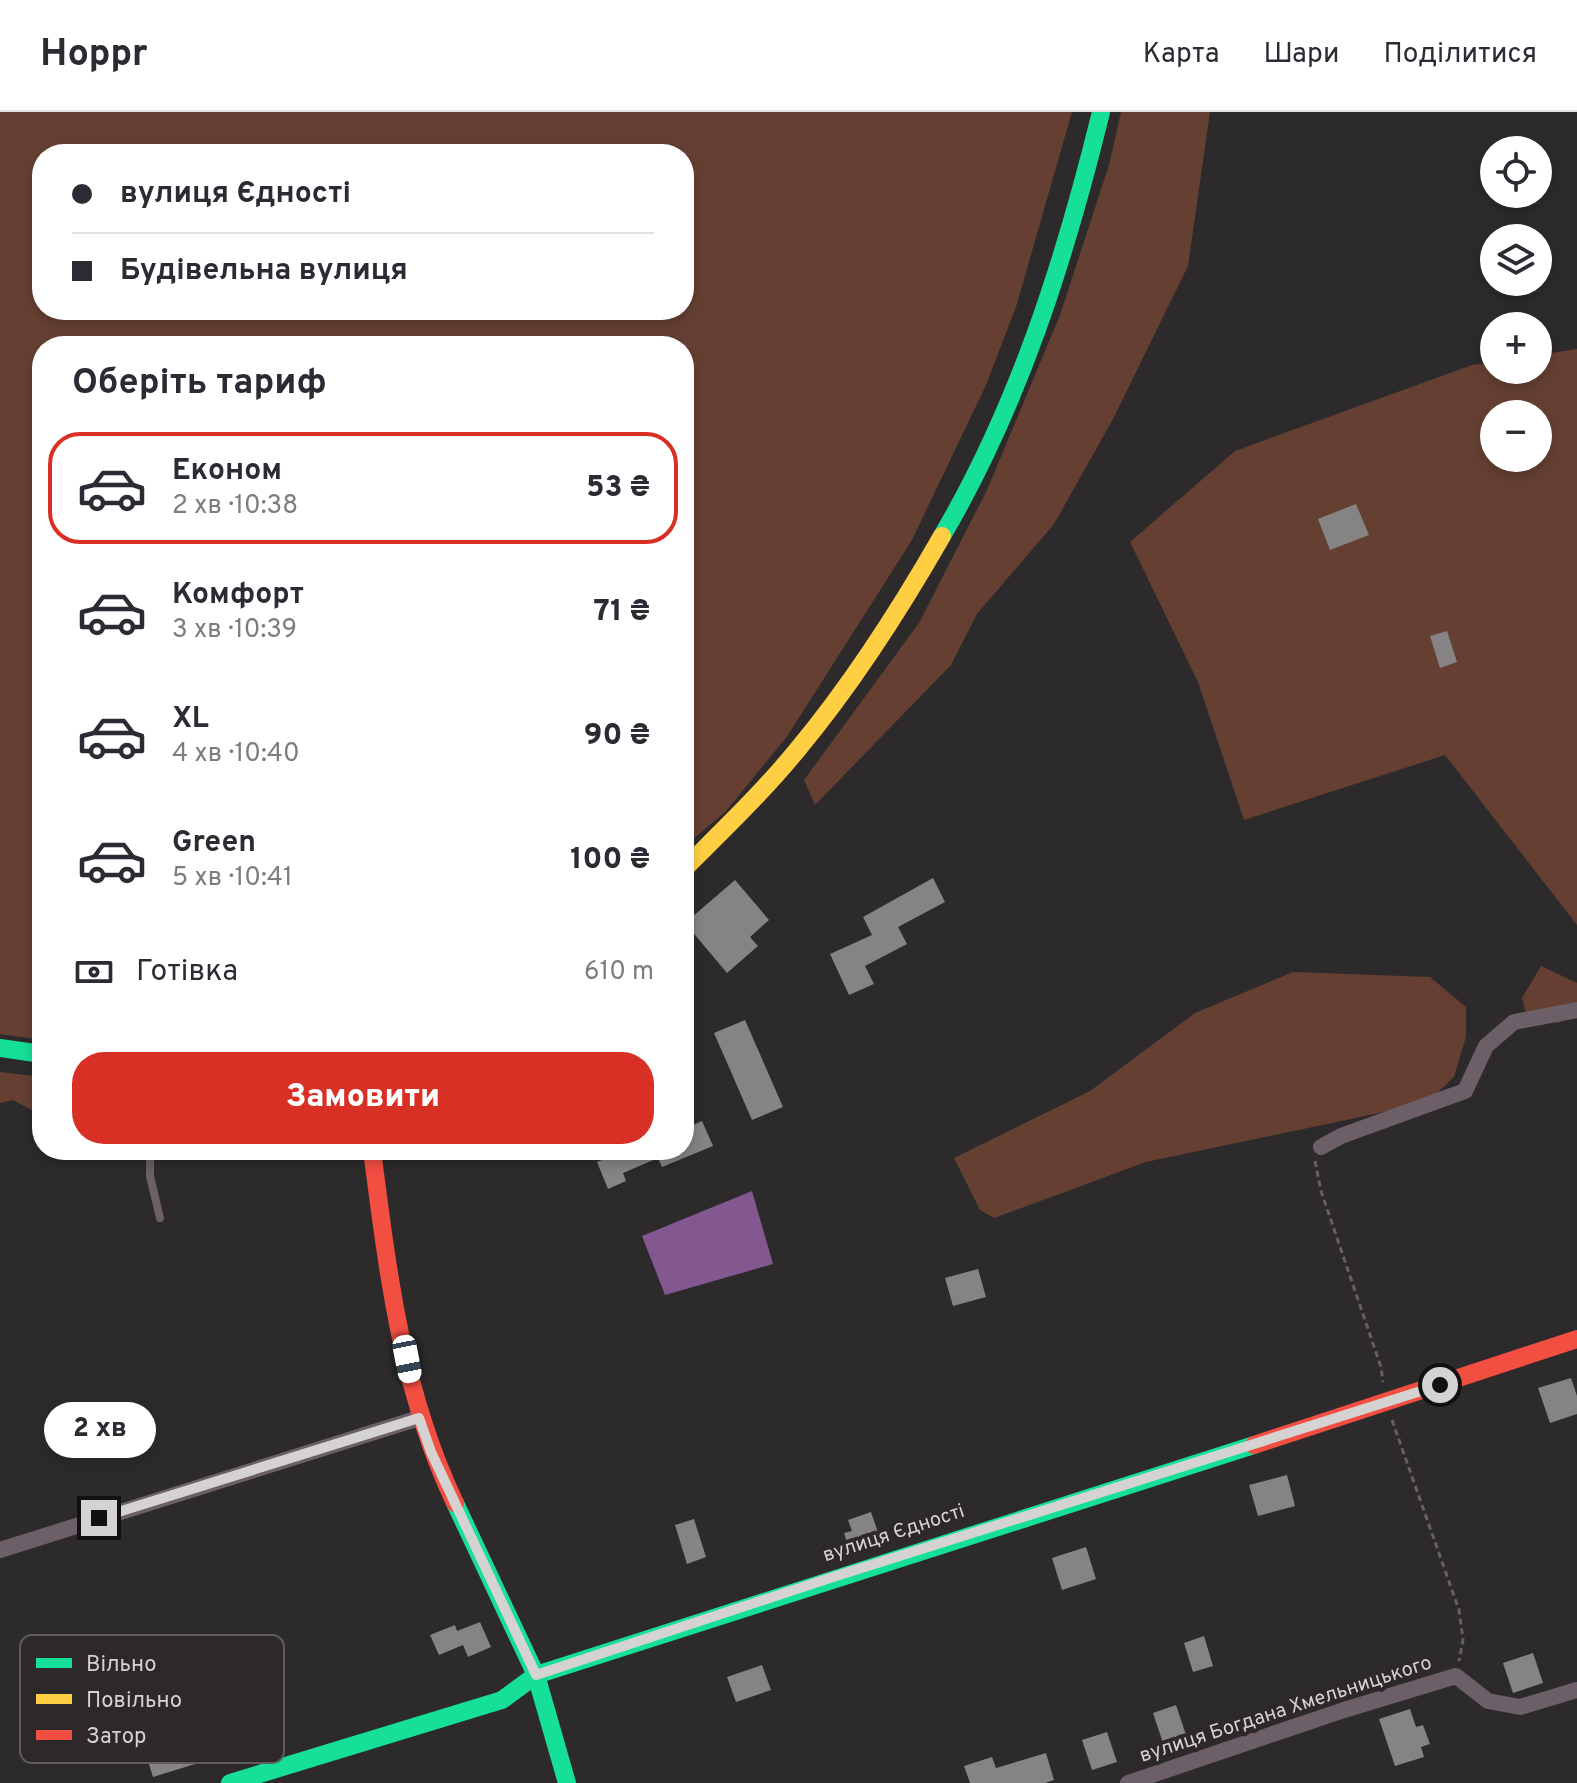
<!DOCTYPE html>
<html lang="uk">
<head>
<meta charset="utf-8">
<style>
	body { margin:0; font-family:Overpass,sans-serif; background:#f2f2f3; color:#2b2b33; height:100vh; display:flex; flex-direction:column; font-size:30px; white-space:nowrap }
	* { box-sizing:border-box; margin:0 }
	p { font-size:26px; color:#7c7c81 }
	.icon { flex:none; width:44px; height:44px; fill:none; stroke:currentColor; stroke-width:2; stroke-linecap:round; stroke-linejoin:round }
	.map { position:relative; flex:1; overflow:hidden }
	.sheet { position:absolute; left:32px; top:224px; width:662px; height:824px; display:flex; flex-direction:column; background:#fff; border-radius:32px; box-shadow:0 4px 12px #0003 }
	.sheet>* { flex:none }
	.banner { position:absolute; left:32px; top:32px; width:662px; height:176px; border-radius:32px; box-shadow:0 4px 12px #0003; display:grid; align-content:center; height:176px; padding:0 40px; background:#fff }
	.controls { position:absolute; left:1480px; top:24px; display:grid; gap:16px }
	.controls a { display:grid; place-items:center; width:72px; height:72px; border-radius:50%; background:#fff; box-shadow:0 4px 12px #0003; font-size:40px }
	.end { position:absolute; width:36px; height:36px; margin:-18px; border:10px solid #d5d2d2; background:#111; box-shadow:0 0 0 4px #111 }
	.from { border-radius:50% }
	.bubble { position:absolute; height:56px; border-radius:28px; background:#fff; box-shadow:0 4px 12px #0003; font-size:26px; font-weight:800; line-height:56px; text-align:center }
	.car { position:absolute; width:24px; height:48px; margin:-24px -12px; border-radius:10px; box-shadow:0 0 6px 2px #0007; background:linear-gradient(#fff 24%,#345 0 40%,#fff 0 76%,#345 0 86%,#fff 0) }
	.banner b { display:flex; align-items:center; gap:28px; height:76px; font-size:30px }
	.banner b+b { border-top:2px solid #e1e1e2 }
	.banner i { width:20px; height:20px; background:#2b2b33 }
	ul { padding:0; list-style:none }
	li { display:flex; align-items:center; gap:24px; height:112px; margin:0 16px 12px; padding:0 24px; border:4px solid transparent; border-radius:32px }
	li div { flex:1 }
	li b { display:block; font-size:30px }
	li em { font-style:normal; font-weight:800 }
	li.active { border-color:#d93025 }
	li>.icon { width:72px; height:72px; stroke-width:1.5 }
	h2 { padding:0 40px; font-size:36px; line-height:96px }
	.pay { display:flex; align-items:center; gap:20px; height:88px; padding:0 40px; font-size:30px }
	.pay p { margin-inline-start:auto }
	.action { display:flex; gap:16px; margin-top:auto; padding:16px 40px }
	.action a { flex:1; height:92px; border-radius:32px; background:#d93025; color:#fff; font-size:32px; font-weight:800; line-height:92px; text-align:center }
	header { display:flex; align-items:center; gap:48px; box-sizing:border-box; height:112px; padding:0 40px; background:#fff; border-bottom:2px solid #e1e1e2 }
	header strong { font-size:38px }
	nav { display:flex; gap:44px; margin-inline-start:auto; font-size:28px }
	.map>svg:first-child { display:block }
	.green { fill:#654032; fill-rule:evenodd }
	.water { fill:#835891 }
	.building { fill:#858384 }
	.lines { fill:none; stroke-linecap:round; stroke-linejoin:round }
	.path { stroke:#685f64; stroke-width:3; stroke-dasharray:6 4; stroke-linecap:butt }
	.lane { stroke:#6c5f67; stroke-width:8 }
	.street { stroke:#6c5f67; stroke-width:16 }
	.fast { stroke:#16e098; stroke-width:18 }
	.slow { stroke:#ffcf43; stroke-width:18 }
	.jam { stroke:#f24e42; stroke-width:18 }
	.route { stroke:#d5d2d2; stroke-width:10 }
	.labels { text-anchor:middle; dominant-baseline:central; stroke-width:8; stroke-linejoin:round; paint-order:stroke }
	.street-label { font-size:20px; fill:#d5d2d2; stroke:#2d292a }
	.key { fill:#2d292a; stroke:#5f5c5c; stroke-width:2 }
	.key-label { font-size:22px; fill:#d5d2d2 }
</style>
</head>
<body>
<header>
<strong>Hoppr</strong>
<nav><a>Карта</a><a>Шари</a><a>Поділитися</a></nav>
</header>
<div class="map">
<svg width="1577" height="1671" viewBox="0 0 1577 1671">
	<rect width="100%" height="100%" fill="#2c2a2b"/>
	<g class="green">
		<path d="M0,0H1072L1016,195L986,273L912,428L786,626L726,699L684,735V234H42V928L0,922ZM42,42H684V198H42Z"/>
		<polygon points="1121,0 1210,0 1188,154 1113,307 1054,412 977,502 951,553 815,693 804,668 919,511 987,378 1060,203 1109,53"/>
		<path d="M1577,237V813L1445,643L1244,708L1198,570L1130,430L1235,339L1472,253L1494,250V258H1538V243ZM1494,302H1538V346H1494Z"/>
		<polygon points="1541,854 1577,871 1577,903 1558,911 1526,902 1522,886"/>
		<polygon points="1293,860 1430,865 1466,895 1466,925 1454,965 1432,986 1389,999 1146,1050 994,1106 980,1098 954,1046 1090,979 1195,901"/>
		<polygon points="0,960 42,965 42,996 34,999 13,988 0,991"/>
	</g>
	<polygon class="water" points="752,1079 773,1152 665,1183 642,1124"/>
	<g class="building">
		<polygon points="1356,392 1369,423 1330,438 1318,407"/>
		<polygon points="1447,519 1457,550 1440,556 1430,524"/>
		<polygon points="933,766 945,790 898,815 907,832 865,854 874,872 849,883 830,842 872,823 863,805"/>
		<polygon points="735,768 769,808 750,825 758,834 727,861 685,811"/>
		<polygon points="745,908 783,995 752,1008 714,921"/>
		<polygon points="702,1009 713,1034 662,1055 658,1046 623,1061 626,1069 608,1077 597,1050 626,1038 684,1038 684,1017"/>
		<polygon points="978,1157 986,1185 953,1194 945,1166"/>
		<polygon points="1571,1266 1577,1284 1577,1302 1550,1311 1538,1276"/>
		<polygon points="1287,1363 1295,1394 1258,1404 1249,1373"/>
		<polygon points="871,1400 880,1426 849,1437 844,1421 852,1419 848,1408"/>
		<polygon points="694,1407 706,1445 687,1452 675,1413"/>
		<polygon points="1086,1435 1096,1467 1062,1478 1052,1446"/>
		<polygon points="480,1510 491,1535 468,1545 463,1533 439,1543 430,1523 455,1513 457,1519"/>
		<polygon points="1204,1524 1213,1554 1193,1560 1184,1531"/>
		<polygon points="1533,1541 1543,1571 1513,1581 1503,1551"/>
		<polygon points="762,1553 771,1578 736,1590 727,1565"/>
		<polygon points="1176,1593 1188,1629 1165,1637 1153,1601"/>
		<polygon points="1410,1597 1416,1615 1423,1613 1430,1632 1421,1635 1424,1645 1395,1654 1379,1607"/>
		<polygon points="181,1617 183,1622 198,1617 208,1648 153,1665 143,1633 166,1626 165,1622"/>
		<polygon points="1107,1620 1117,1650 1092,1658 1082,1628"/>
		<polygon points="1046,1641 1054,1668 1045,1671 970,1671 964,1654 992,1645 996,1656"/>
	</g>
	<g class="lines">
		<g class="path">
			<polyline points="1315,1049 1321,1079 1381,1255 1383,1270"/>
			<polyline points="1392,1308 1459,1498 1463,1528 1459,1549"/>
		</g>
		<polyline class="lane" points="150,1038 150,1064 160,1106"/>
		<g class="street">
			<polyline points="1321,1035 1341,1024 1465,979 1486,934 1514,910 1577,898"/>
			<polyline points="0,1438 419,1306"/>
			<polyline points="1128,1671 1344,1598 1456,1564 1488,1589 1520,1595 1577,1578"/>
		</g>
		<g class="fast">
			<path d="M942,424C1019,293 1065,147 1101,0"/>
			<polyline points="0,936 42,942"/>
			<polyline points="455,1391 536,1563 567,1671"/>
			<polyline points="230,1671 502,1588 536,1563 1254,1333"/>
		</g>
		<path class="slow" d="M684,757C723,718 763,680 798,637C853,571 899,499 942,424"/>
		<g class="jam">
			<path d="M372,1038C388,1161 401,1277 455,1391"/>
			<polyline points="1254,1333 1577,1227"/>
		</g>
	</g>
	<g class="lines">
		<polyline class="route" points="99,1406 419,1306 431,1340 536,1563 830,1466 1440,1273"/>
	</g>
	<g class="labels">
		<g class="street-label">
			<text transform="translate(894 1422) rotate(-18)">вулиця Єдності</text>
			<text transform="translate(1286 1598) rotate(-18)">вулиця Богдана Хмельницького</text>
		</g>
	</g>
	<rect x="20" y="1523" width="264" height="128" rx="12" class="key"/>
	<rect x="36" y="1546" width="36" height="10" fill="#16e098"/>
	<rect x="36" y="1582" width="36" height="10" fill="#ffcf43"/>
	<rect x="36" y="1618" width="36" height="10" fill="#f24e42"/>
	<g class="key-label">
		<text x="86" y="1559">Вільно</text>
		<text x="86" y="1595">Повільно</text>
		<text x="86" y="1631">Затор</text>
	</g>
</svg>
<div class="controls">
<a><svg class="icon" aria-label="locate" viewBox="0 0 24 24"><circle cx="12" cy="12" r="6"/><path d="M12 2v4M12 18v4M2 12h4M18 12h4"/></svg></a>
<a><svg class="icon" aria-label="layers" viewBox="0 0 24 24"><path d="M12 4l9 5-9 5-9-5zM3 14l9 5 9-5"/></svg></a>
<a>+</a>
<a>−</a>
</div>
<i class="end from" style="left:1440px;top:1273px"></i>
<i class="end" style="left:99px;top:1406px"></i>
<div class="bubble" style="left:44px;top:1290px;width:112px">2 хв</div>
<i class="car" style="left:407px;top:1247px;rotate:169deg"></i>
<div class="banner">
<b><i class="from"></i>вулиця Єдності</b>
<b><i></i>Будівельна вулиця</b>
</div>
<section class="sheet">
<h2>Оберіть тариф</h2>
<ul>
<li class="active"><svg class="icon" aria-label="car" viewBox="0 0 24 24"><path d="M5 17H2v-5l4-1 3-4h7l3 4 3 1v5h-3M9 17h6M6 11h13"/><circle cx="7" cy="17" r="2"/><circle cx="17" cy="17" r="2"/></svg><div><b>Економ</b><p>2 хв · 10:38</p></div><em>53 ₴</em></li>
<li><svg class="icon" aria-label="car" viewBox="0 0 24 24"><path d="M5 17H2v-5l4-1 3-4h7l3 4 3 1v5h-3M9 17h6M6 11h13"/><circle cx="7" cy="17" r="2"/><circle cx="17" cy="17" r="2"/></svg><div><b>Комфорт</b><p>3 хв · 10:39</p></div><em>71 ₴</em></li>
<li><svg class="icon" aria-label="car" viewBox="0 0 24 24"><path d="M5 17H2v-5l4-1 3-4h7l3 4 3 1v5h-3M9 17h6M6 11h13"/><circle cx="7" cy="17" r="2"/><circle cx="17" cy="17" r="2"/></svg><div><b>XL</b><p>4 хв · 10:40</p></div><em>90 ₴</em></li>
<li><svg class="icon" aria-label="car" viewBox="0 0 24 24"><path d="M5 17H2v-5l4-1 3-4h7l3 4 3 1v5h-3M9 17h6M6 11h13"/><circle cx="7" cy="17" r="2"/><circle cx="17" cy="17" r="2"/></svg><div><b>Green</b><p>5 хв · 10:41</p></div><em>100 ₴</em></li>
</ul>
<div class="pay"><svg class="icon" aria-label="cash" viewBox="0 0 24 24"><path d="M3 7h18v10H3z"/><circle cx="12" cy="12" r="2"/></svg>Готівка<p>610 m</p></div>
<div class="action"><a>Замовити</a></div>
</section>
</div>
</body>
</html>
